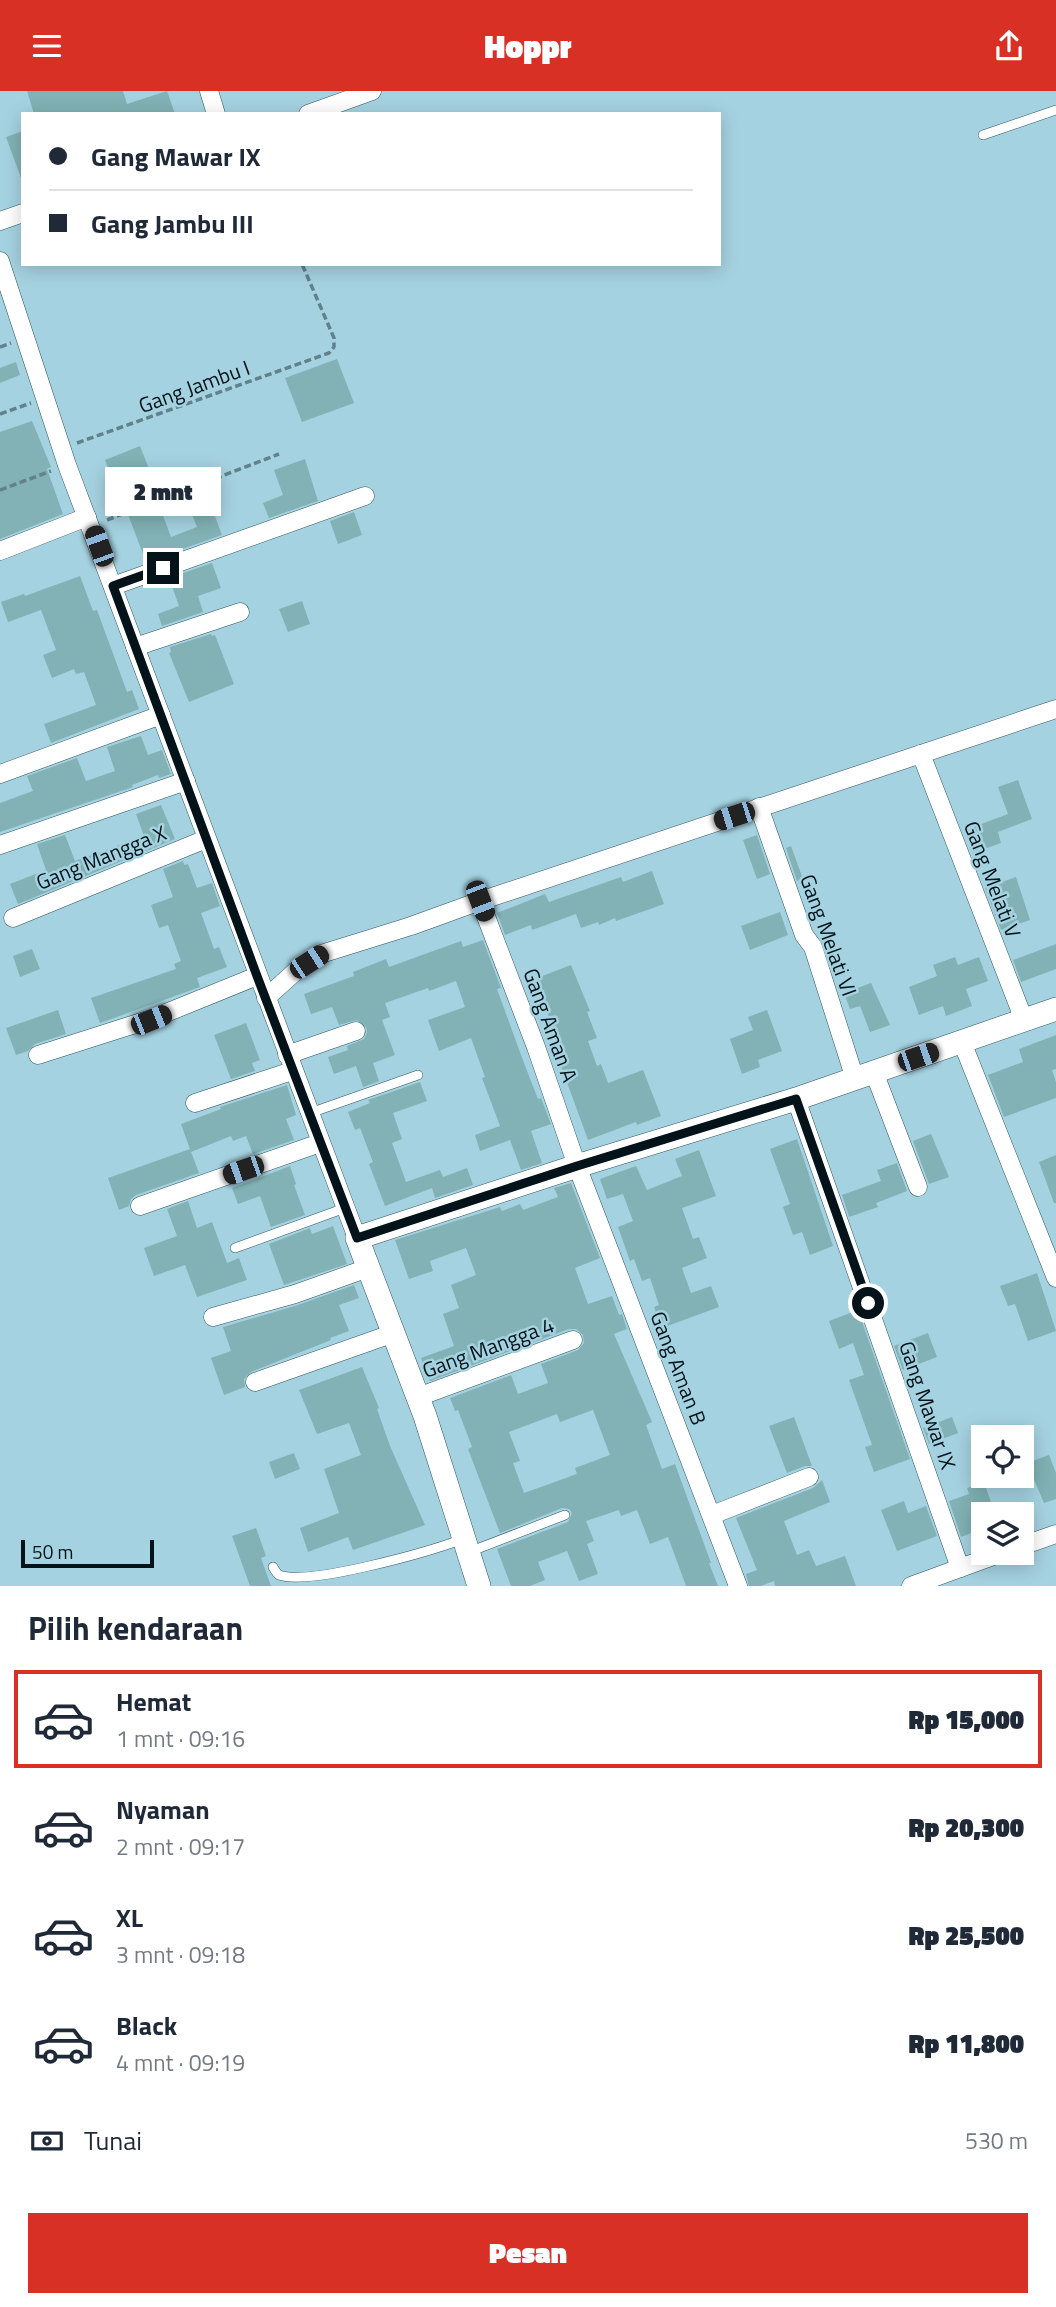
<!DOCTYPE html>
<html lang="id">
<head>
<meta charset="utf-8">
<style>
	body { margin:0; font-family:"Titillium Web",sans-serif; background:#f2f2f3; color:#1f2937; height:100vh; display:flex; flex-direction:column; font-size:26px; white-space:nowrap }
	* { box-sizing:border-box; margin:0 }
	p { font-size:23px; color:#747a83 }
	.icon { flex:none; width:38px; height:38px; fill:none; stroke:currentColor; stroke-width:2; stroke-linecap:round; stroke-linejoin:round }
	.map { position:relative; height:1495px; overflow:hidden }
	.drawer { display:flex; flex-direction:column; background:#fff; flex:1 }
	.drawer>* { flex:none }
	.guide { position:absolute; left:21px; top:21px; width:700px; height:154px; border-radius:0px; box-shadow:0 4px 18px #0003; display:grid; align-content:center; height:154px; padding:0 28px; background:#fff }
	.fabs { position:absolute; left:971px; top:1334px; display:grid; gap:14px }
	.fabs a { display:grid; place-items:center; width:63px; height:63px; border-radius:0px; background:#fff; box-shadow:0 4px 18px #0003; font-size:35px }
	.scale { position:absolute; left:21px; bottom:18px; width:133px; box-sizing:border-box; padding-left:7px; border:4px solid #031319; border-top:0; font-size:19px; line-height:24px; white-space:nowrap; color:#031319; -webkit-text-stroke:5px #a5d2e1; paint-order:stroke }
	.end { position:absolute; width:32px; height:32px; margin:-16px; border:9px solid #031319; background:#fff; box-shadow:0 0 0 4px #fff }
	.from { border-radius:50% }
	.bubble { position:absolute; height:49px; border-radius:0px; background:#fff; box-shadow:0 4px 18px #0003; font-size:23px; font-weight:800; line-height:49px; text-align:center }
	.car { position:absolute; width:21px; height:42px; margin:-21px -10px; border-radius:9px; box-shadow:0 0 5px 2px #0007; background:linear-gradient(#222 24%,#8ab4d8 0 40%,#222 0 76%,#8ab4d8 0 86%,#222 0) }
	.guide b { display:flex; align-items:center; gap:24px; height:66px; font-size:26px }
	.guide b+b { border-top:2px solid #e0e1e3 }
	.guide i { width:18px; height:18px; background:#1f2937 }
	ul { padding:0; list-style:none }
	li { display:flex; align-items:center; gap:21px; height:98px; margin:0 14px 10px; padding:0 14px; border:4px solid transparent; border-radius:0px }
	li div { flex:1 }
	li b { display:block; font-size:26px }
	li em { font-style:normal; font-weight:800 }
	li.on { border-color:#d93025 }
	li>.icon { width:63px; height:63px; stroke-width:1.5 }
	h2 { padding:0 28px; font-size:32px; line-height:84px }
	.pay { display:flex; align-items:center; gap:18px; height:77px; padding:0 28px; font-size:26px }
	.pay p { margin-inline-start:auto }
	.primary-button { display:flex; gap:14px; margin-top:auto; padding:14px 28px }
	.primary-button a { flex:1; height:80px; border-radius:0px; background:#d93025; color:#fff; font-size:28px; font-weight:800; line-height:80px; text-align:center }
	header { display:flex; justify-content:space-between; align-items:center; height:91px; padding:0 28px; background:#d93025; color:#fff; font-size:32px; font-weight:800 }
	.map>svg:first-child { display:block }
	.building { fill:#82b2b5; fill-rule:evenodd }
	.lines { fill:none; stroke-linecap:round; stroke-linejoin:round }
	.service-casing { stroke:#2d5664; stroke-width:10 }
	.minor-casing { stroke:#2d5664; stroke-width:19 }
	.tertiary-casing { stroke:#2d5664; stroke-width:24 }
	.path { stroke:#61828d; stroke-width:3.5; stroke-dasharray:7 3.5; stroke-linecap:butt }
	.service { stroke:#fff; stroke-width:9 }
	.minor { stroke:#fff; stroke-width:18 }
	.tertiary { stroke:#fff; stroke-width:23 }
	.route { stroke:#031319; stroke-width:9 }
	.labels { text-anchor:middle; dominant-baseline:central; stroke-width:5; stroke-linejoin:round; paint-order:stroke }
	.street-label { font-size:21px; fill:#031319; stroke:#a5d2e1 }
</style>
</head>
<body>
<header><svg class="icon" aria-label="menu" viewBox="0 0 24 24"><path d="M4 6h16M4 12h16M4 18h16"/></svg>Hoppr<svg class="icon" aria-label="share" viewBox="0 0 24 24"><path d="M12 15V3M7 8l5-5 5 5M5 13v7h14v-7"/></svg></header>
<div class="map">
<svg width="1056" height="1495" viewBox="0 0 1056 1495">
	<rect width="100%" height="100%" fill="#a5d2e1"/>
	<g class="building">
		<polygon points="27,0 123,0 127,13 167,0 175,23 34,23"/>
		<polygon points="23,40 23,86 21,87 6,46"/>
		<polygon points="337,268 354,312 302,331 285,287"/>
		<polygon points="16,271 20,284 0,292 0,277"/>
		<polygon points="32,330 51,376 47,378 63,423 0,448 0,341"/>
		<polygon points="140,355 160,405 156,406 171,446 197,436 187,411 207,404 222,444 146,471 126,418 124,418 105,369"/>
		<polygon points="305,368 318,410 269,427 263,412 283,404 274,379"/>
		<polygon points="354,421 362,444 338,453 330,430"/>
		<polygon points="212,472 221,497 198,505 203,521 162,535 158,523 179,515 169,487"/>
		<polygon points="80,485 93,520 97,519 127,601 132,599 139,618 51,652 44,633 96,614 84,581 76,583 74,578 52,587 43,564 56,559 41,519 8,531 1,511 24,503 25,505"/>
		<polygon points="302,510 310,533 288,541 279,518"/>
		<polygon points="211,543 212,545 215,544 234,593 189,611 169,562 171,561 170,556"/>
		<polygon points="141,645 148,664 162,659 171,683 159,687 158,684 132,694 133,696 0,741 0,712 33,700 27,685 77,667 86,690 115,680 107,656"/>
		<polygon points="1018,689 1032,728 998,741 1001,752 973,762 965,739 1008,723 998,696"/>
		<polygon points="161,714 175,748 18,813 10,793 46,779 37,753 65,744 75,770 144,745 136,723"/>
		<polygon points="757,744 770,783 757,788 743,749"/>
		<polygon points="791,755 803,788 797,790 786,757"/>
		<polygon points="183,770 184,774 188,773 197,797 212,792 220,815 201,822 214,858 219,856 227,876 197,887 200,896 100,932 91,907 176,878 174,873 181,870 168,834 159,837 151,814 173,806 163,778"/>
		<polygon points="652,780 664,813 616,830 615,827 599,834 598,831 581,837 576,823 532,839 531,834 505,844 497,822 545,803 549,811 621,786 623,791"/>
		<polygon points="1016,786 1030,829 1001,839 985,797"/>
		<polygon points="780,821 788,844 750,859 741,835"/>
		<polygon points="483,849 501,897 497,898 524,972 538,1008 541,1007 551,1033 531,1040 542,1072 521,1079 510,1049 480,1060 475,1044 500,1035 482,987 485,986 471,947 439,960 428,929 465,916 456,890 429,900 428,897 385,912 390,926 382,929 395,964 373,972 379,990 363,996 356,975 334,983 328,966 348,959 347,955 364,948 367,941 366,936 357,929 339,934 332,916 311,923 304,903 354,885 353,881 386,868 389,876 461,850 463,856"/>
		<polygon points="1056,853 1056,878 1021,891 1013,869"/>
		<polygon points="32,858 40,878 20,886 13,865"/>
		<polygon points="955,866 958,874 979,866 988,890 966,898 972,915 946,925 943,915 919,924 909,896 937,885 933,874"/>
		<polygon points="571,874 590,920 587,921 597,947 588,950 597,975 601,973 608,992 643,979 661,1025 637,1034 636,1031 588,1049 557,964 560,963 537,887"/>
		<polygon points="871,892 890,934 870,941 860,915 850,918 844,902"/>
		<polygon points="58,919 66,943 35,953 28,960 16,964 6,937"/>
		<polygon points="767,919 782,960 758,969 760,976 742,983 730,948 753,939 748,926"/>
		<polygon points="246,932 260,969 252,972 255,980 231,988 214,944"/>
		<polygon points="1056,944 1056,978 1052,979 1056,991 1056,1007 1004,1026 988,984 1023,971 1019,958"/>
		<polygon points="420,991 427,1010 393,1022 402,1048 392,1052 406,1091 440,1079 443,1086 467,1077 473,1094 435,1107 432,1097 385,1115 369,1073 373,1071 360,1037 355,1039 348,1021 370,1012 368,1009"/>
		<polygon points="287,994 296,1024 286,1028 294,1049 253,1063 246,1045 233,1050 231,1045 191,1061 181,1033 221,1018 220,1016"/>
		<polygon points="931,1043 949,1086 929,1093 913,1050"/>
		<polygon points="797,1048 833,1155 810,1164 802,1141 793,1144 783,1116 790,1113 770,1058"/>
		<polygon points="190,1058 199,1082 136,1104 131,1108 129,1115 119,1119 108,1087"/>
		<polygon points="699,1059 716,1105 682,1117 693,1148 699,1146 707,1167 682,1177 691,1202 711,1195 719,1216 662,1237 654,1216 659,1214 650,1187 642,1190 634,1168 630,1170 618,1136 633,1130 623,1103 607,1108 600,1088 636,1075 647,1099 682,1085 675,1068"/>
		<polygon points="1056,1064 1056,1112 1054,1112 1039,1071"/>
		<polygon points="897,1072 907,1100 876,1112 878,1116 849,1126 842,1104 881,1090 877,1079"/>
		<polygon points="290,1075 296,1093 294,1094 305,1124 271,1136 260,1105 238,1113 232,1097"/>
		<path d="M571,1092L600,1167L575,1177L588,1213L612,1205L619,1224L622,1223L627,1238L614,1243L652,1331L646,1334L662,1378L675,1373L711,1472H709L718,1495H686L668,1446L650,1453L637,1419L621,1425L619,1419L586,1430L594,1450L587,1453L598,1483L579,1490L567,1460L538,1471L545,1489L530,1495H511L497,1458L568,1431L572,1422L569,1418L562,1417L500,1442L468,1358L472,1356L458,1319L455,1320L450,1307L511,1284L518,1303L548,1292L541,1273L578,1259L584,1252L583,1244L576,1238H569L430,1290L421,1267L454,1255L443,1223L459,1217L451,1194L476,1184L466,1157L430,1170L433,1180L409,1188L395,1149L500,1116L502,1120L520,1113L523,1119L558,1106L554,1097ZM593,1319L610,1364L575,1377L577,1383L524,1402L513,1372L520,1370L509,1341L557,1323L560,1331Z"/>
		<polygon points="188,1110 197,1137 212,1131 227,1172 239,1167 247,1189 197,1206 185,1174 154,1185 144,1157 177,1145 167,1118"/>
		<polygon points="333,1135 347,1173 284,1194 269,1153 310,1137 312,1143"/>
		<polygon points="1037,1182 1056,1240 1028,1250 1015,1213 1008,1215 1000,1195"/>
		<polygon points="354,1194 359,1207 339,1214 349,1240 330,1247 331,1249 251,1281 244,1288 245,1296 224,1304 211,1267 231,1260 223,1236 298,1214"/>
		<polygon points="858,1219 910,1368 874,1381 865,1356 872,1354 849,1289 864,1284 853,1252 839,1258 829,1230"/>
		<polygon points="928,1242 937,1266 903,1279 894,1255"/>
		<polygon points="362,1276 379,1317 377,1318 390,1355 425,1434 353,1459 348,1446 308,1461 300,1437 339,1422 324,1378 361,1364 349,1332 317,1343 299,1299"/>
		<polygon points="794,1326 812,1375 805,1375 787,1382 769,1335"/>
		<polygon points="952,1326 958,1342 929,1353 923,1337"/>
		<polygon points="294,1362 300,1378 275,1388 269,1371"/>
		<polygon points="1049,1364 1056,1382 1056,1408 1044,1412 1027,1372"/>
		<polygon points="822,1389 830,1411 784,1430 797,1464 809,1459 816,1475 845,1465 856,1495 775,1495 774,1490 761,1495 749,1495 746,1483 757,1479 736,1427 813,1397"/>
		<polygon points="984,1391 995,1423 984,1423 984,1430 977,1433 979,1439 961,1446 949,1410 969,1403 967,1397"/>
		<polygon points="904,1410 908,1422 926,1415 937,1445 897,1460 881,1419"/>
		<polygon points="256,1437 266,1465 261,1467 271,1495 250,1495 232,1445"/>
	</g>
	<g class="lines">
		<g class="service-casing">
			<g id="service">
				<polyline points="983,44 1056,19"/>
				<polyline points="310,1022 418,984"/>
				<polyline points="235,1157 345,1117"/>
				<polyline points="469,1461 565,1424"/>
				<path d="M273,1476C275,1479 276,1482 279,1484C309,1495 428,1461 463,1448"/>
			</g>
		</g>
		<g class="minor-casing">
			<g id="minor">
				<polyline points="209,0 216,23"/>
				<polyline points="308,23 372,0"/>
				<polyline points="0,130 23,122"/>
				<polyline points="0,170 67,374 357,1147"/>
				<polyline points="0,460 87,426"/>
				<polyline points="113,495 365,405"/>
				<polyline points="135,556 240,521"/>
				<polyline points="921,663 1024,929"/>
				<polyline points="0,683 161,624"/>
				<polyline points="759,716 804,844 813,856 855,988"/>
				<polyline points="0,754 186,690"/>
				<polyline points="480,810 536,956 577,1075 738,1495"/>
				<polyline points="13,827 206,748"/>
				<polyline points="266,907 297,879 321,863 411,835 480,810 1056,618"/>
				<polyline points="962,951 1056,1187"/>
				<polyline points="38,964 151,928 257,885"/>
				<polyline points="287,964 356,940"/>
				<polyline points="874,981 918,1096"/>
				<polyline points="796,1008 960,1477"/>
				<polyline points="195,1012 292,980"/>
				<polyline points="140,1115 320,1052"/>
				<polyline points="213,1226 295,1203 368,1177"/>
				<polyline points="255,1291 394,1242"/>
				<polyline points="418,1306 573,1249"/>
				<polyline points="712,1424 809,1386"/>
				<polyline points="1022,1455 1056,1443"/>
				<polyline points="911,1495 1004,1461"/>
			</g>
		</g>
		<g class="tertiary-casing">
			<polyline id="tertiary" points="479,1495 425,1325 357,1147 577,1075 796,1008 1056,918"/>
		</g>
		<g class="path">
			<polyline points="0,256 11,252"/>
			<polyline points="0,323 31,312"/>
			<polyline points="77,352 329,262 334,256 334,247 302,173"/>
			<polyline points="0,399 51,380"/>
			<polyline points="107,429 279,363"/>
		</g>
		<use href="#service" class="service"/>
		<use href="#minor" class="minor"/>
		<use href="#tertiary" class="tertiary"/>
	</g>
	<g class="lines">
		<polyline class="route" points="163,477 113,495 257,885 357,1147 577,1075 796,1008 868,1212"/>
	</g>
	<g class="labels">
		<g class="street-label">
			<text transform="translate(194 295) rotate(-20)">Gang Jambu I</text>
			<text transform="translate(101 766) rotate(-22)">Gang Mangga X</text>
			<text transform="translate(993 788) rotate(69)">Gang Melati V</text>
			<text transform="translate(829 844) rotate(70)">Gang Melati VI</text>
			<text transform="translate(551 934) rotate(70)">Gang Aman A</text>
			<text transform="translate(488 1256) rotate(-20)">Gang Mangga 4</text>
			<text transform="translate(679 1277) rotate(69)">Gang Aman B</text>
			<text transform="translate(928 1314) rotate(71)">Gang Mawar IX</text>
		</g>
	</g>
</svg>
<div class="fabs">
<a><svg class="icon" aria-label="locate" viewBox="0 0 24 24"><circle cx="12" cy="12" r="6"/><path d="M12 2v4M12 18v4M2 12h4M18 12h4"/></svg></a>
<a><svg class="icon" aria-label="layers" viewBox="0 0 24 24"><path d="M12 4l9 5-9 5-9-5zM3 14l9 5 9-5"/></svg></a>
</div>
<div class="scale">50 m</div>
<i class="end from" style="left:868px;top:1212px"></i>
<i class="end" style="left:163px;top:477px"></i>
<div class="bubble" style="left:105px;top:376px;width:116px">2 mnt</div>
<i class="car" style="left:99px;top:455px;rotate:340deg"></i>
<i class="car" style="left:734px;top:725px;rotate:252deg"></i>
<i class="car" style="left:480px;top:810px;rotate:159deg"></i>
<i class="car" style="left:309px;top:871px;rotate:57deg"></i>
<i class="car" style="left:151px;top:929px;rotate:68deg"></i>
<i class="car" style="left:918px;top:966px;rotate:71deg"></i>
<i class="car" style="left:243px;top:1079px;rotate:251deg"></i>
<div class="guide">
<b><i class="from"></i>Gang Mawar IX</b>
<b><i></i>Gang Jambu III</b>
</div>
</div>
<section class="drawer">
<h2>Pilih kendaraan</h2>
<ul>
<li class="on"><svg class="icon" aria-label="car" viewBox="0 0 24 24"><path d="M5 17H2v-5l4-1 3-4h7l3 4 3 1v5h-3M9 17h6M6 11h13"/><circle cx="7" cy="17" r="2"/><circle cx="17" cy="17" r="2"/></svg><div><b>Hemat</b><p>1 mnt · 09:16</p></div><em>Rp 15,000</em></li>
<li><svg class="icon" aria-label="car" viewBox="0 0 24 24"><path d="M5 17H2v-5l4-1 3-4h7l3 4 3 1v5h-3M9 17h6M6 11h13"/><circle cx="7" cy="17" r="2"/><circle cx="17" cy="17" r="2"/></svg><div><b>Nyaman</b><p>2 mnt · 09:17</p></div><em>Rp 20,300</em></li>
<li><svg class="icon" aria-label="car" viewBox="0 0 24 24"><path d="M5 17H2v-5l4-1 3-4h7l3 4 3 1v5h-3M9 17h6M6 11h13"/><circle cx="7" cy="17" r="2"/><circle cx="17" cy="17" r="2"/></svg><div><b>XL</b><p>3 mnt · 09:18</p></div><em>Rp 25,500</em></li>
<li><svg class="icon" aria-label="car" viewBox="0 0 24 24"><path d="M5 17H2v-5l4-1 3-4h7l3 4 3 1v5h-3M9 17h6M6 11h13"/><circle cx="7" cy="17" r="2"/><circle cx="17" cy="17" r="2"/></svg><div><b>Black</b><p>4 mnt · 09:19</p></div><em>Rp 11,800</em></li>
</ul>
<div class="pay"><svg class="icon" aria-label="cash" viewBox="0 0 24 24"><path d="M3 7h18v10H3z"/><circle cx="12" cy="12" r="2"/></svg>Tunai<p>530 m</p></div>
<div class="primary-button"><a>Pesan</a></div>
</section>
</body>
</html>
